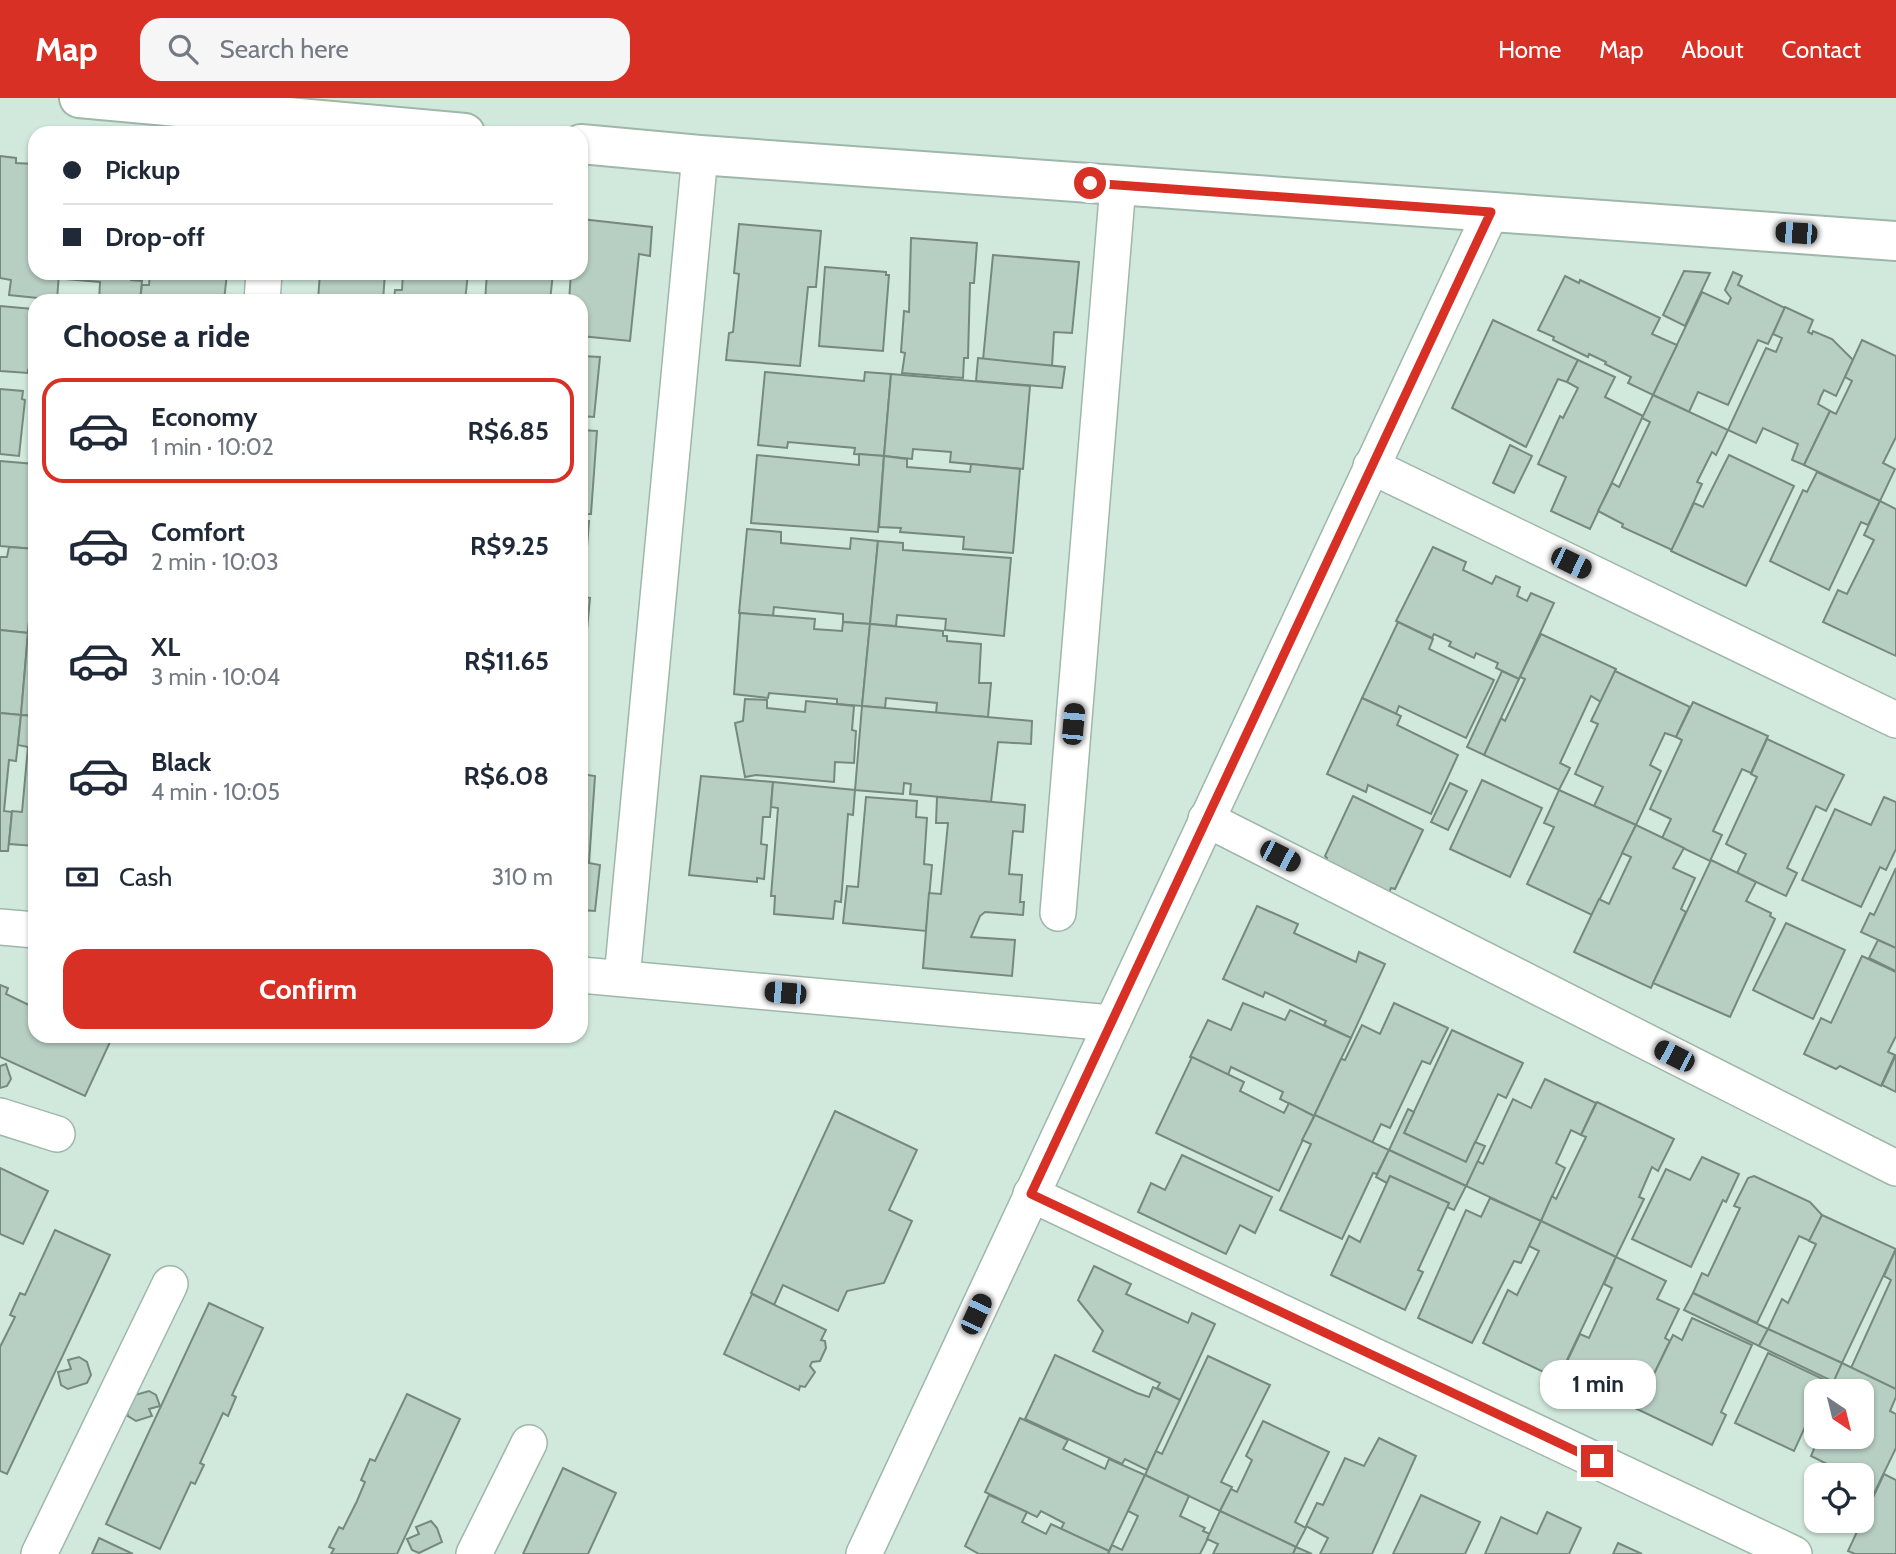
<!DOCTYPE html>
<html lang="en">
<head>
<meta charset="utf-8">
<style>
	body { margin:0; font-family:Cabin,sans-serif; background:#f6f6f7; color:#1f2937; height:100vh; display:flex; flex-direction:column; font-size:26px; white-space:nowrap }
	* { box-sizing:border-box; margin:0 }
	p { font-size:23px; color:#747a83 }
	.icon { flex:none; width:38px; height:38px; fill:none; stroke:currentColor; stroke-width:2; stroke-linecap:round; stroke-linejoin:round }
	.map { position:relative; flex:1; overflow:hidden }
	.panel { position:absolute; left:28px; top:196px; width:560px; height:749px; display:flex; flex-direction:column; background:#fff; border-radius:21px; box-shadow:0 2px 5px #0004 }
	.panel>* { flex:none }
	.hud { position:absolute; left:28px; top:28px; width:560px; height:154px; border-radius:21px; box-shadow:0 2px 5px #0004; display:grid; align-content:center; height:154px; padding:0 35px; background:#fff }
	.needle { width:46px; rotate:145deg }
	.buttons { position:absolute; left:1804px; top:1281px; display:grid; gap:14px }
	.buttons a { display:grid; place-items:center; width:70px; height:70px; border-radius:14px; background:#fff; box-shadow:0 2px 5px #0004; font-size:35px }
	.end { position:absolute; width:32px; height:32px; margin:-16px; border:9px solid #d93025; background:#fff; box-shadow:0 0 0 4px #fff }
	.from { border-radius:50% }
	.bubble { position:absolute; height:49px; border-radius:21px; background:#fff; box-shadow:0 2px 5px #0004; font-size:23px; font-weight:800; line-height:49px; text-align:center }
	.car { position:absolute; width:21px; height:42px; margin:-21px -10px; border-radius:9px; box-shadow:0 0 5px 2px #0007; background:linear-gradient(#222 24%,#8ab4d8 0 40%,#222 0 76%,#8ab4d8 0 86%,#222 0) }
	.hud b { display:flex; align-items:center; gap:24px; height:66px; font-size:26px }
	.hud b+b { border-top:2px solid #e0e1e3 }
	.hud i { width:18px; height:18px; background:#1f2937 }
	ul { padding:0; list-style:none }
	li { display:flex; align-items:center; gap:21px; height:105px; margin:0 14px 10px; padding:0 21px; border:4px solid transparent; border-radius:21px }
	li div { flex:1 }
	li b { display:block; font-size:26px }
	li em { font-style:normal; font-weight:800 }
	li.on { border-color:#d93025 }
	li>.icon { width:63px; height:63px; stroke-width:1.5 }
	h2 { padding:0 35px; font-size:32px; line-height:84px }
	.pay { display:flex; align-items:center; gap:18px; height:77px; padding:0 35px; font-size:26px }
	.pay p { margin-inline-start:auto }
	.button { display:flex; gap:14px; margin-top:auto; padding:14px 35px }
	.button a { flex:1; height:80px; border-radius:21px; background:#d93025; color:#fff; font-size:28px; font-weight:800; line-height:80px; text-align:center }
	header { display:flex; align-items:center; gap:42px; box-sizing:border-box; height:98px; padding:0 35px; background:#d93025; color:#fff }
	header strong { font-size:33px }
	nav { display:flex; gap:38px; margin-inline-start:auto; font-size:24px }
	.search { width:490px; height:63px; background:#f6f6f7; display:flex; align-items:center; gap:18px; box-sizing:border-box; padding:0 24px; border-radius:21px; color:#747a83; font-size:26px }
	.map>svg:first-child { display:block }
	.building { fill:#b7cec2; stroke:#758a7f; stroke-width:2 }
	.lines { fill:none; stroke-linecap:round; stroke-linejoin:round }
	.street-casing { stroke:#9fb6aa; stroke-width:38 }
	.secondary-casing { stroke:#9fb6aa; stroke-width:42 }
	.street { stroke:#fff; stroke-width:35 }
	.secondary { stroke:#fff; stroke-width:38 }
	.route { stroke:#d93025; stroke-width:9 }
</style>
</head>
<body>
<header>
<strong>Map</strong>
<div class="search"><svg class="icon" aria-label="search" viewBox="0 0 24 24"><circle cx="10" cy="10" r="6"/><path d="M15 15l6 6"/></svg>Search here</div>
<nav><a>Home</a><a>Map</a><a>About</a><a>Contact</a></nav>
</header>
<div class="map">
<svg width="1896" height="1456" viewBox="0 0 1896 1456">
	<rect width="100%" height="100%" fill="#d1e9dc"/>
	<g class="building">
		<polygon points="0,58 16,60 16,65 35,66 35,175 59,175 57,202 9,197 11,182 0,180"/>
		<polygon points="581,121 652,129 650,158 639,156 630,243 581,238 581,203 569,203 571,175 581,175"/>
		<polygon points="739,126 821,133 816,189 808,189 800,268 726,262 729,235 733,234 739,176 734,175"/>
		<polygon points="911,140 977,145 974,185 970,185 968,260 964,260 963,280 902,275 905,255 901,254 904,213 909,214"/>
		<polygon points="993,157 1079,164 1072,235 1054,234 1052,268 983,262"/>
		<polygon points="825,169 886,174 886,177 889,177 883,253 819,248"/>
		<polygon points="1684,173 1710,175 1685,228 1663,217"/>
		<polygon points="1733,174 1742,178 1738,187 1785,210 1768,246 1758,242 1728,307 1698,294 1689,314 1653,297 1702,194 1728,206 1731,200 1725,192"/>
		<polygon points="67,175 131,175 131,182 142,183 140,203 99,203 100,184 66,181"/>
		<polygon points="150,175 227,175 224,203 140,203 142,187 149,187"/>
		<polygon points="320,175 385,175 383,203 318,202"/>
		<polygon points="403,175 468,175 465,203 394,203 395,192 402,192"/>
		<polygon points="487,175 553,175 550,203 485,203"/>
		<polygon points="1565,178 1579,185 1580,182 1660,220 1652,236 1677,247 1653,297 1628,285 1631,279 1605,266 1606,264 1589,256 1588,259 1553,242 1554,239 1538,232"/>
		<polygon points="0,208 33,211 35,213 35,273 28,272 28,275 0,273"/>
		<polygon points="1785,209 1813,222 1808,234 1812,236 1813,233 1832,241 1853,262 1836,298 1824,292 1821,298 1818,306 1830,313 1804,367 1792,362 1798,346 1763,330 1756,345 1728,332 1766,250 1776,254 1782,240 1773,236"/>
		<polygon points="1493,222 1578,262 1567,284 1558,281 1526,349 1452,310"/>
		<polygon points="1862,242 1896,258 1896,339 1883,365 1895,371 1880,403 1804,367 1830,313 1836,316 1852,283 1845,279"/>
		<polygon points="581,258 600,259 594,319 581,318"/>
		<polygon points="978,260 1065,269 1062,290 976,283"/>
		<polygon points="1578,262 1615,279 1605,299 1643,318 1590,431 1551,413 1566,379 1538,366 1560,318 1563,320 1578,290 1567,284"/>
		<polygon points="765,274 864,283 865,274 891,276 884,358 854,356 855,350 788,344 787,350 758,347"/>
		<polygon points="891,276 1030,288 1023,371 950,364 951,354 913,351 912,361 884,358"/>
		<polygon points="0,291 23,293 22,301 25,302 19,358 0,356"/>
		<polygon points="1653,297 1728,332 1716,357 1712,354 1697,384 1702,386 1672,452 1622,429 1623,426 1598,413 1612,385 1619,389 1650,324 1642,320"/>
		<polygon points="581,332 597,333 591,416 581,416"/>
		<polygon points="1510,347 1532,358 1514,395 1493,385"/>
		<polygon points="859,356 884,358 878,434 751,425 757,357 859,367"/>
		<polygon points="1729,357 1794,388 1746,488 1671,453 1694,405 1703,409"/>
		<polygon points="884,358 907,361 907,369 970,374 971,366 1020,371 1013,455 963,451 964,439 900,434 901,430 879,429"/>
		<polygon points="0,363 35,366 35,451 0,448"/>
		<polygon points="1817,374 1880,403 1868,427 1861,424 1829,492 1770,463 1803,392 1807,394"/>
		<polygon points="1880,403 1896,411 1896,558 1823,524 1838,492 1847,496 1874,442 1864,437"/>
		<polygon points="581,423 589,423 583,500 581,499"/>
		<polygon points="747,431 781,434 781,445 850,451 851,440 878,443 870,526 843,524 843,516 774,509 773,518 739,515"/>
		<polygon points="878,443 903,445 903,452 1011,460 1004,538 945,532 946,521 897,517 896,528 870,526"/>
		<polygon points="9,449 35,451 28,535 0,532 0,459 7,459"/>
		<polygon points="1433,449 1466,464 1463,472 1492,486 1496,478 1520,489 1517,498 1527,503 1531,495 1554,505 1519,581 1496,570 1498,565 1476,555 1474,560 1449,548 1451,544 1434,536 1432,540 1396,523"/>
		<polygon points="35,454 35,535 28,535"/>
		<polygon points="581,499 590,500 582,583 581,583"/>
		<polygon points="740,515 815,521 814,531 842,533 843,524 870,526 862,608 837,606 837,601 769,595 768,600 734,596"/>
		<polygon points="1398,524 1433,541 1429,551 1494,582 1466,640 1399,608 1396,616 1362,600"/>
		<polygon points="870,526 943,533 943,538 947,538 947,543 981,546 979,585 991,585 988,619 936,615 937,605 886,600 885,610 862,608"/>
		<polygon points="0,532 28,535 21,617 0,615"/>
		<polygon points="28,535 35,535 35,618 21,617"/>
		<polygon points="1541,536 1616,571 1601,604 1591,598 1560,665 1570,670 1559,692 1484,657 1501,620 1505,623 1525,581 1520,579"/>
		<polygon points="1502,573 1519,581 1484,657 1467,649"/>
		<polygon points="1615,573 1690,609 1676,639 1665,635 1650,667 1661,673 1636,727 1594,708 1603,689 1575,676 1598,626 1591,623"/>
		<polygon points="1362,600 1401,618 1397,627 1458,657 1431,716 1368,687 1366,694 1327,676"/>
		<polygon points="745,601 767,602 767,610 805,614 806,603 854,608 852,632 856,633 854,665 835,664 834,684 756,677 745,679 735,625 743,623"/>
		<polygon points="1693,604 1768,638 1751,675 1742,671 1713,733 1722,737 1710,763 1662,740 1671,721 1650,711 1682,642 1676,639"/>
		<polygon points="862,608 1032,623 1031,646 998,644 991,704 910,696 911,686 904,685 903,696 855,692"/>
		<polygon points="0,615 21,617 16,663 9,662 4,713 12,714 8,753 0,753"/>
		<polygon points="21,617 35,618 35,748 9,746 12,713 22,714 28,649 18,647"/>
		<polygon points="1767,641 1844,677 1826,713 1816,708 1787,770 1797,775 1786,798 1737,775 1746,756 1726,746 1757,679 1751,676"/>
		<polygon points="581,676 595,678 589,765 600,767 595,813 581,812"/>
		<polygon points="701,678 773,684 770,719 763,719 761,746 767,747 764,781 757,780 757,784 689,777"/>
		<polygon points="1482,682 1542,710 1510,779 1450,751"/>
		<polygon points="773,684 855,692 853,717 848,716 841,804 835,803 833,821 774,816 775,798 771,798 778,710 771,709"/>
		<polygon points="1450,685 1467,693 1448,732 1431,724"/>
		<polygon points="1559,692 1636,727 1592,817 1527,786 1554,729 1544,725"/>
		<polygon points="1353,698 1423,732 1395,791 1391,790 1389,795 1325,765 1327,760 1325,758"/>
		<polygon points="866,699 917,703 916,719 927,720 924,766 932,767 926,833 843,825 847,788 858,789"/>
		<polygon points="937,699 1025,707 1023,734 1013,733 1009,776 1022,777 1020,804 1024,804 1023,817 985,814 980,818 971,839 1015,842 1012,878 923,870 929,795 941,796 948,725 936,725"/>
		<polygon points="1884,699 1896,704 1896,751 1886,772 1880,769 1861,809 1802,782 1835,711 1871,727"/>
		<polygon points="1636,727 1684,750 1673,770 1695,780 1681,811 1686,814 1651,890 1574,854 1599,801 1609,806 1631,759 1622,755"/>
		<polygon points="1711,762 1756,784 1746,803 1771,815 1770,818 1775,821 1730,919 1653,885"/>
		<polygon points="1896,770 1896,850 1861,834 1870,815 1874,817"/>
		<polygon points="1257,808 1298,826 1294,835 1356,864 1359,854 1385,866 1351,940 1324,927 1326,923 1265,894 1263,899 1223,881"/>
		<polygon points="1786,825 1845,852 1813,921 1753,892"/>
		<polygon points="1878,842 1896,850 1896,873 1869,860"/>
		<polygon points="1862,858 1896,874 1896,938 1888,954 1895,957 1881,988 1840,968 1836,971 1804,956 1821,920 1831,925"/>
		<polygon points="0,887 8,890 6,896 35,910 35,938 97,938 110,944 85,998 0,959"/>
		<polygon points="1243,905 1285,922 1290,912 1351,940 1314,1018 1280,1001 1283,994 1231,969 1228,977 1190,959 1208,922 1231,932"/>
		<polygon points="1394,905 1448,930 1430,966 1422,963 1390,1030 1381,1026 1372,1045 1314,1018 1341,961 1345,962 1362,927 1380,936"/>
		<polygon points="1452,932 1523,965 1506,1000 1498,996 1466,1064 1404,1035"/>
		<polygon points="1896,957 1896,994 1882,987"/>
		<polygon points="1192,959 1244,984 1240,993 1284,1015 1289,1005 1314,1018 1279,1093 1156,1035"/>
		<polygon points="6,966 11,981 7,988 0,990 0,968"/>
		<polygon points="1545,981 1596,1005 1581,1037 1571,1032 1556,1065 1565,1070 1541,1123 1466,1088 1477,1063 1483,1066 1513,1001 1531,1010"/>
		<polygon points="1597,1004 1674,1041 1658,1073 1652,1069 1639,1099 1644,1101 1616,1159 1541,1123 1552,1098 1556,1101 1586,1039 1581,1037"/>
		<polygon points="1408,1011 1414,1014 1404,1035 1466,1064 1475,1044 1485,1048 1466,1088 1389,1052"/>
		<polygon points="835,1013 917,1052 889,1112 912,1123 884,1185 847,1193 838,1213 783,1187 774,1207 751,1195"/>
		<polygon points="1315,1017 1389,1052 1377,1076 1373,1075 1342,1141 1280,1112 1311,1046 1302,1042"/>
		<polygon points="1389,1052 1466,1088 1454,1112 1447,1109 1449,1105 1390,1078 1387,1085 1376,1079"/>
		<polygon points="1182,1057 1272,1099 1255,1135 1240,1127 1226,1156 1138,1114 1151,1085 1165,1092"/>
		<polygon points="1702,1059 1739,1076 1726,1104 1723,1102 1691,1169 1632,1141 1666,1071 1690,1082"/>
		<polygon points="0,1070 48,1093 23,1146 0,1136"/>
		<polygon points="1390,1078 1449,1105 1418,1172 1423,1174 1405,1212 1331,1177 1349,1138 1360,1144"/>
		<polygon points="1754,1078 1810,1104 1822,1117 1810,1143 1799,1138 1757,1225 1693,1195 1702,1175 1708,1178 1740,1110 1734,1108 1748,1080"/>
		<polygon points="1490,1100 1541,1123 1521,1165 1514,1163 1472,1245 1418,1220 1466,1112 1481,1119"/>
		<polygon points="1822,1117 1896,1151 1842,1265 1768,1231 1782,1201 1788,1205 1816,1146 1809,1143"/>
		<polygon points="1541,1123 1616,1159 1558,1281 1483,1245 1508,1192 1517,1197 1539,1153 1529,1148"/>
		<polygon points="55,1132 110,1157 7,1376 0,1373 0,1249 15,1219 10,1217 20,1195 25,1197"/>
		<polygon points="1896,1151 1896,1291 1851,1270 1891,1182 1884,1178"/>
		<polygon points="1616,1159 1666,1183 1657,1201 1679,1211 1665,1240 1670,1243 1637,1311 1562,1274 1580,1236 1589,1240 1612,1190 1604,1186"/>
		<polygon points="1094,1168 1131,1186 1126,1196 1188,1225 1192,1215 1215,1226 1180,1302 1157,1290 1160,1285 1093,1253 1103,1233 1078,1202"/>
		<polygon points="1693,1195 1768,1231 1759,1248 1684,1212"/>
		<polygon points="752,1196 826,1232 821,1242 825,1243 826,1250 820,1263 812,1264 810,1268 815,1274 805,1289 800,1288 799,1292 724,1256"/>
		<polygon points="209,1205 263,1230 232,1297 236,1299 228,1318 223,1315 200,1365 204,1367 195,1386 191,1384 160,1451 106,1426"/>
		<polygon points="1692,1220 1752,1247 1721,1314 1726,1317 1712,1347 1637,1311 1673,1237 1682,1242"/>
		<polygon points="1768,1231 1842,1265 1834,1284 1759,1248"/>
		<polygon points="1768,1255 1827,1283 1822,1293 1816,1293 1816,1305 1794,1353 1735,1325"/>
		<polygon points="1055,1257 1137,1295 1149,1299 1153,1289 1180,1302 1147,1372 1125,1361 1122,1366 1025,1321"/>
		<polygon points="1208,1258 1270,1287 1221,1384 1232,1389 1220,1413 1145,1377 1156,1353 1162,1356"/>
		<polygon points="79,1259 87,1264 91,1277 87,1285 68,1291 61,1287 58,1274 71,1271 68,1262"/>
		<polygon points="1842,1265 1896,1291 1896,1299 1890,1313 1896,1316 1896,1350 1866,1412 1862,1410 1862,1377 1849,1377 1811,1358 1819,1339 1862,1339 1862,1293 1838,1293 1831,1289"/>
		<polygon points="149,1293 156,1297 160,1308 149,1311 152,1318 136,1323 128,1318 125,1305 128,1299"/>
		<polygon points="407,1296 460,1321 397,1456 331,1456 334,1451 329,1449 339,1429 343,1431 357,1403 365,1384 361,1382 370,1361 375,1363"/>
		<polygon points="1020,1320 1068,1342 1063,1351 1105,1371 1109,1361 1145,1377 1109,1453 1061,1431 1064,1425 1041,1413 1037,1419 985,1394"/>
		<polygon points="1263,1323 1329,1354 1295,1424 1306,1430 1296,1449 1220,1413 1231,1391 1237,1394 1252,1362 1246,1358"/>
		<polygon points="1379,1340 1416,1358 1372,1456 1320,1456 1328,1440 1306,1428 1317,1405 1323,1407 1345,1360 1364,1368"/>
		<polygon points="563,1370 616,1395 588,1456 523,1456"/>
		<polygon points="1884,1376 1896,1382 1896,1456 1855,1456 1848,1453"/>
		<polygon points="1145,1377 1189,1398 1180,1418 1205,1430 1203,1433 1210,1436 1200,1456 1108,1456 1112,1447 1122,1452 1138,1418 1128,1413"/>
		<polygon points="989,1397 1027,1414 1022,1424 1046,1436 1051,1426 1109,1453 1108,1456 979,1456 965,1448"/>
		<polygon points="1421,1397 1480,1424 1465,1456 1393,1456"/>
		<polygon points="1220,1413 1296,1449 1293,1456 1213,1456 1218,1446 1207,1441"/>
		<polygon points="1547,1414 1581,1430 1569,1456 1485,1456 1501,1419 1537,1436"/>
		<polygon points="431,1423 437,1430 442,1444 419,1455 412,1452 407,1441 419,1436 416,1429"/>
		<polygon points="99,1440 133,1456 92,1456"/>
		<polygon points="1618,1445 1642,1456 1613,1456"/>
		<polygon points="1296,1449 1312,1456 1293,1456"/>
	</g>
	<g class="lines">
		<g class="street-casing">
			<g id="street">
				<polyline points="262,203 264,175"/>
				<polyline points="1371,368 1896,622"/>
				<polyline points="1206,721 1896,1070"/>
				<polyline points="1058,815 1118,87"/>
				<polyline points="0,829 35,832"/>
				<polyline points="581,877 1111,925"/>
				<polyline points="622,880 700,57"/>
				<polyline points="0,1018 57,1036"/>
				<polyline points="1031,1096 1794,1456"/>
				<polyline points="39,1456 170,1186"/>
				<polyline points="474,1456 529,1345"/>
				<polyline points="864,1456 1491,114"/>
			</g>
		</g>
		<g class="secondary-casing">
			<g id="secondary">
				<polyline points="79,0 465,35"/>
				<polyline points="581,46 700,57 1896,143"/>
			</g>
		</g>
		<use href="#street" class="street"/>
		<use href="#secondary" class="secondary"/>
	</g>
	<g class="lines">
		<polyline class="route" points="1090,85 1491,114 1031,1096 1597,1363"/>
	</g>
</svg>
<div class="buttons">
<a><svg class="needle" viewBox="-14 -14 28 28"><path d="M0-13l5 13h-10z" fill="#e53935"/><path d="M0 13l5-13h-10z" fill="#747a83"/></svg></a>
<a><svg class="icon" aria-label="locate" viewBox="0 0 24 24"><circle cx="12" cy="12" r="6"/><path d="M12 2v4M12 18v4M2 12h4M18 12h4"/></svg></a>
</div>
<i class="end from" style="left:1090px;top:85px"></i>
<i class="end" style="left:1597px;top:1363px"></i>
<div class="bubble" style="left:1540px;top:1262px;width:116px">1 min</div>
<i class="car" style="left:1796px;top:135px;rotate:274deg"></i>
<i class="car" style="left:1571px;top:465px;rotate:116deg"></i>
<i class="car" style="left:1073px;top:626px;rotate:5deg"></i>
<i class="car" style="left:1280px;top:758px;rotate:117deg"></i>
<i class="car" style="left:785px;top:895px;rotate:275deg"></i>
<i class="car" style="left:1674px;top:958px;rotate:297deg"></i>
<i class="car" style="left:976px;top:1216px;rotate:25deg"></i>
<div class="hud">
<b><i class="from"></i>Pickup</b>
<b><i></i>Drop-off</b>
</div>
<section class="panel">
<h2>Choose a ride</h2>
<ul>
<li class="on"><svg class="icon" aria-label="car" viewBox="0 0 24 24"><path d="M5 17H2v-5l4-1 3-4h7l3 4 3 1v5h-3M9 17h6M6 11h13"/><circle cx="7" cy="17" r="2"/><circle cx="17" cy="17" r="2"/></svg><div><b>Economy</b><p>1 min · 10:02</p></div><em>R$6.85</em></li>
<li><svg class="icon" aria-label="car" viewBox="0 0 24 24"><path d="M5 17H2v-5l4-1 3-4h7l3 4 3 1v5h-3M9 17h6M6 11h13"/><circle cx="7" cy="17" r="2"/><circle cx="17" cy="17" r="2"/></svg><div><b>Comfort</b><p>2 min · 10:03</p></div><em>R$9.25</em></li>
<li><svg class="icon" aria-label="car" viewBox="0 0 24 24"><path d="M5 17H2v-5l4-1 3-4h7l3 4 3 1v5h-3M9 17h6M6 11h13"/><circle cx="7" cy="17" r="2"/><circle cx="17" cy="17" r="2"/></svg><div><b>XL</b><p>3 min · 10:04</p></div><em>R$11.65</em></li>
<li><svg class="icon" aria-label="car" viewBox="0 0 24 24"><path d="M5 17H2v-5l4-1 3-4h7l3 4 3 1v5h-3M9 17h6M6 11h13"/><circle cx="7" cy="17" r="2"/><circle cx="17" cy="17" r="2"/></svg><div><b>Black</b><p>4 min · 10:05</p></div><em>R$6.08</em></li>
</ul>
<div class="pay"><svg class="icon" aria-label="cash" viewBox="0 0 24 24"><path d="M3 7h18v10H3z"/><circle cx="12" cy="12" r="2"/></svg>Cash<p>310 m</p></div>
<div class="button"><a>Confirm</a></div>
</section>
</div>
</body>
</html>
